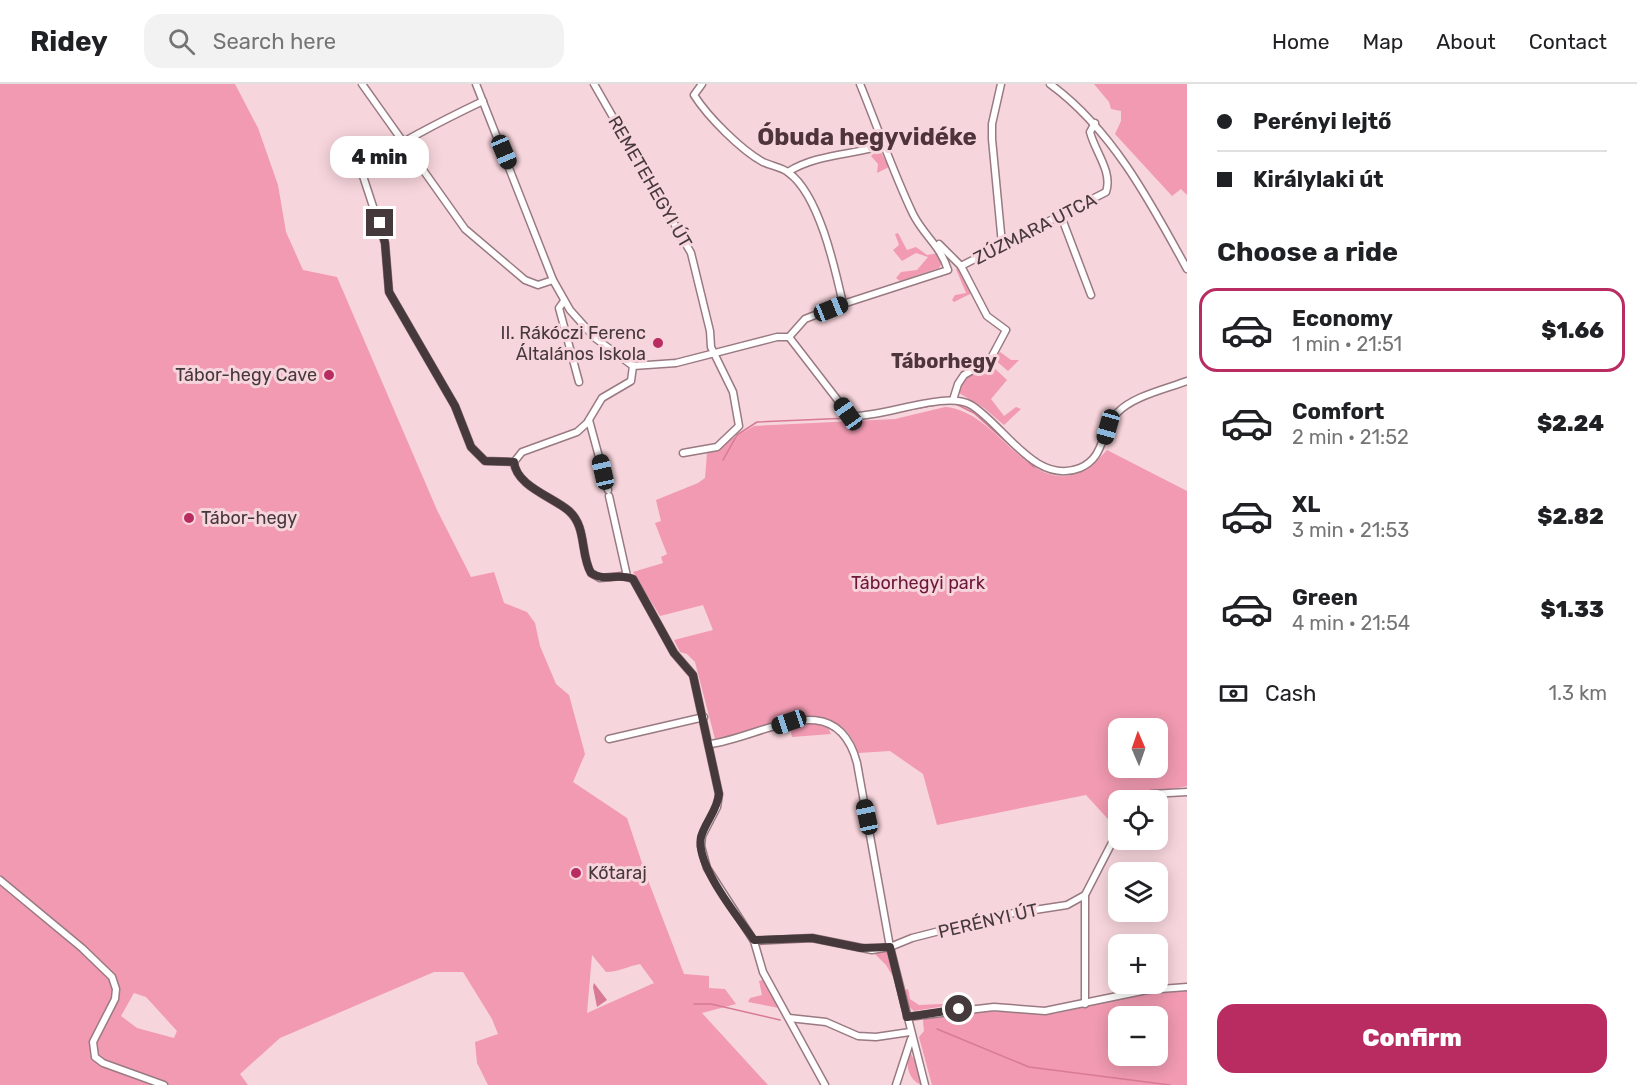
<!DOCTYPE html>
<html lang="en">
<head>
<meta charset="utf-8">
<style>
	body { margin:0; font-family:Rubik,sans-serif; background:#f2f2f2; color:#202124; height:100vh; display:flex; flex-direction:column; font-size:22px; white-space:nowrap }
	* { box-sizing:border-box; margin:0 }
	p { font-size:20px; color:#757577 }
	.icon { flex:none; width:33px; height:33px; fill:none; stroke:currentColor; stroke-width:2; stroke-linecap:round; stroke-linejoin:round }
	.map { position:relative; flex:1; overflow:hidden }
	.panel { display:flex; flex-direction:column; background:#fff; width:450px }
	.panel>* { flex:none }
	.top-card { display:grid; align-content:center; height:132px; padding:0 30px; background:#fff }
	.needle { width:39px; rotate:358deg }
	.buttons { position:absolute; left:1108px; top:634px; display:grid; gap:12px }
	.buttons a { display:grid; place-items:center; width:60px; height:60px; border-radius:12px; background:#fff; box-shadow:0 3px 15px #0003; font-size:30px }
	.end { position:absolute; width:27px; height:27px; margin:-14px; border:8px solid #46393c; background:#fff; box-shadow:0 0 0 3px #fff }
	.from { border-radius:50% }
	.bubble { position:absolute; height:42px; border-radius:18px; background:#fff; box-shadow:0 3px 15px #0003; font-size:20px; font-weight:800; line-height:42px; text-align:center }
	.car { position:absolute; width:18px; height:36px; margin:-18px -9px; border-radius:8px; box-shadow:0 0 4px 2px #0007; background:linear-gradient(#222 24%,#8ab4d8 0 40%,#222 0 76%,#8ab4d8 0 86%,#222 0) }
	.top-card b { display:flex; align-items:center; gap:21px; height:57px; font-size:22px }
	.top-card b+b { border-top:2px solid #e0e0e0 }
	.top-card i { width:15px; height:15px; background:#202124 }
	ul { padding:0; list-style:none }
	li { display:flex; align-items:center; gap:18px; height:84px; margin:0 12px 9px; padding:0 18px; border:3px solid transparent; border-radius:18px }
	li div { flex:1 }
	li b { display:block; font-size:22px }
	li em { font-style:normal; font-weight:800 }
	li.current { border-color:#b82c62 }
	li>.icon { width:54px; height:54px; stroke-width:1.5 }
	h2 { padding:0 30px; font-size:27px; line-height:72px }
	.pay { display:flex; align-items:center; gap:15px; height:66px; padding:0 30px; font-size:22px }
	.pay p { margin-inline-start:auto }
	.button { display:flex; gap:12px; margin-top:auto; padding:12px 30px }
	.button a { flex:1; height:69px; border-radius:18px; background:#b82c62; color:#fff; font-size:24px; font-weight:800; line-height:69px; text-align:center }
	header { display:flex; align-items:center; gap:36px; box-sizing:border-box; height:84px; padding:0 30px; background:#fff; border-bottom:2px solid #e0e0e0 }
	header strong { font-size:28px }
	nav { display:flex; gap:33px; margin-inline-start:auto; font-size:21px }
	.search { width:420px; height:54px; background:#f2f2f2; display:flex; align-items:center; gap:15px; box-sizing:border-box; padding:0 21px; border-radius:18px; color:#757577; font-size:22px }
	main { display:flex; flex:1; min-height:0 }
	.map>svg:first-child { display:block }
	.green { fill:#f19ab1; fill-rule:evenodd }
	.water { fill:#d87a95 }
	.lines { fill:none; stroke-linecap:round; stroke-linejoin:round }
	.stream { stroke:#d87a95; stroke-width:1.5 }
	.minor-casing { stroke:#997a82; stroke-width:9 }
	.minor { stroke:#fff; stroke-width:6 }
	.route { stroke:#46393c; stroke-width:8 }
	.poi-dot { fill:#b82c62; stroke:#f7d5dc; stroke-width:2 }
	.labels { text-anchor:middle; dominant-baseline:central; stroke-width:6; stroke-linejoin:round; paint-order:stroke }
	.street-label { font-size:18px; fill:#46393c; stroke:#f7d5dc }
	.poi-label { font-size:18px; fill:#46393c; stroke:#f7d5dc; text-anchor:end }
	.park-label { font-size:18px; fill:#6c1838; stroke:#f7d5dc }
	.neighbourhood-label { font-size:20px; font-weight:bold; fill:#4e343b; stroke:#f7d5dc }
	.district-label { font-size:24px; font-weight:bold; fill:#4e343b; stroke:#f7d5dc }
</style>
</head>
<body>
<header>
<strong>Ridey</strong>
<div class="search"><svg class="icon" aria-label="search" viewBox="0 0 24 24"><circle cx="10" cy="10" r="6"/><path d="M15 15l6 6"/></svg>Search here</div>
<nav><a>Home</a><a>Map</a><a>About</a><a>Contact</a></nav>
</header>
<main>
<div class="map">
<svg width="1187" height="1001" viewBox="0 0 1187 1001">
	<rect width="100%" height="100%" fill="#f7d5dc"/>
	<g class="green">
		<path d="M0,0H235L258,44L278,101L286,148L303,186L337,193L437,426L471,493L494,488L504,519L527,528L535,539L540,562L556,600L569,611L585,670L573,698L627,734L646,791L684,890L709,892V904L725,905L736,920L702,929L768,1001H488L477,979L475,958L498,950L492,935L463,888H434L280,954L240,990L248,1001H0ZM592,871L606,888C619,888 628,882 640,880L654,899L587,929ZM134,909L146,913L177,947L174,954L137,944L121,932Z"/>
		<polygon points="1094,0 1187,0 1187,111 1181,105 1172,112 1115,50 1121,37 1121,27 1111,25 1109,18"/>
		<polygon points="879,65 889,83 877,89 878,80 871,72"/>
		<polygon points="898,149 907,166 916,163 927,171 939,169 942,179 939,184 900,197 896,194 901,188 917,186 928,173 916,169 902,177 893,166 899,161 895,150"/>
		<polygon points="959,184 972,209 954,218 952,216 955,211 966,209 956,185"/>
		<polygon points="1000,268 1011,276 1019,276 1008,287 994,275"/>
		<path d="M990,280L1007,296L991,315L1004,332L1016,323L1021,325L1004,341L984,324L959,309C962,292 974,285 990,280Z"/>
		<path d="M945,323C1006,327 1039,443 1107,366L1187,407V702L1151,709L1131,717H1119L1117,745L1086,711L937,741L923,690L890,667L858,669C839,603 759,648 715,655L695,578L687,570L680,568L674,556L713,546L703,521L660,532L633,488L663,479L661,473L667,470L655,439L661,437L656,416L698,399L705,394L707,369L754,342L895,335ZM1119,645H1158V684H1119Z"/>
		<polygon points="814,639 828,644 831,650 792,653 790,642"/>
		<polygon points="885,866 889,869 895,896 886,881 874,869"/>
		<polygon points="763,896 779,924 748,918 750,914 762,911 759,897"/>
		<polygon points="908,905 910,915 919,921 964,919 914,927 908,922 905,906"/>
		<path d="M1187,905V1001H932L919,953L924,947L923,937L926,932L979,927L1053,930L1149,908ZM1119,933H1158V972H1119Z"/>
		<path d="M910,968L917,981L921,1001C908,995 905,981 910,968Z"/>
	</g>
	<polygon class="water" points="594,899 607,916 597,923 593,903"/>
	<g class="lines">
		<g class="stream">
			<polyline points="956,320 974,329 1034,383"/>
			<polyline points="876,332 936,321"/>
			<polyline points="723,376 737,351 757,338 850,334"/>
			<polyline points="694,920 711,920 780,936"/>
			<polyline points="937,945 1029,983 1170,1001"/>
		</g>
		<g class="minor-casing">
			<g id="minor">
				<polyline points="362,0 465,145 525,196 538,201 553,196"/>
				<polyline points="476,0 553,196 570,226 595,254 633,282"/>
				<polyline points="594,0 691,169 710,247 711,263 733,308 739,342 717,363 683,369"/>
				<path d="M702,0L694,11C708,33 741,66 763,78C771,82 782,83 789,89C819,111 835,184 843,220"/>
				<polyline points="1001,0 992,40 992,55 1002,160"/>
				<path d="M1050,0C1112,45 1151,119 1187,185"/>
				<path d="M483,17C462,27 367,73 362,89L385,159L389,208L455,322L471,363L485,377L514,378"/>
				<path d="M788,88C816,70 853,71 884,61"/>
				<polyline points="1061,132 1091,211"/>
				<polyline points="939,160 961,182 987,232 1006,246 990,276 964,291 958,300 953,316"/>
				<path d="M961,182L1106,108C1113,88 1095,68 1090,48L1095,39"/>
				<polyline points="564,217 559,224 579,298"/>
				<path d="M789,253L850,332C883,334 945,306 971,321C1004,341 1035,402 1080,384C1106,373 1100,346 1117,329C1133,312 1166,305 1187,297"/>
				<path d="M789,253L805,235L843,220L948,186C940,161 924,152 913,130C893,88 878,44 860,0"/>
				<polyline points="633,282 676,279 777,253 789,253"/>
				<polyline points="589,336 608,406"/>
				<path d="M514,378C516,402 553,413 569,427C587,443 580,470 591,489L600,494L622,492L633,495L674,569L693,591L719,710L717,723L702,752L701,762L707,784L754,857L763,888L825,1001"/>
				<polyline points="514,378 522,368 577,348 587,339 602,314 631,297 633,282"/>
				<polyline points="609,412 627,492"/>
				<polyline points="609,655 704,633"/>
				<path d="M710,660C761,654 836,599 857,679L890,863L925,1001"/>
				<polyline points="1135,717 1151,710 1187,708"/>
				<polyline points="0,796 82,864 112,893 116,905 115,915 93,958 95,973 103,979 164,1001"/>
				<polyline points="754,857 812,854 872,866 890,863 912,854 1002,831 1067,821 1085,811 1119,745"/>
				<polyline points="1085,920 1085,811"/>
				<polyline points="907,933 994,923 1045,927 1147,906 1187,903"/>
				<polyline points="789,934 826,938 858,952 876,953 910,948"/>
				<polyline points="896,1001 911,955"/>
			</g>
		</g>
		<use href="#minor" class="minor"/>
	</g>
	<g class="lines">
		<path class="route" d="M380,139L385,159L389,208L455,322L471,363L485,377L514,378C516,402 553,413 569,427C587,443 580,470 591,489C604,498 619,489 633,495L674,569L693,591L719,710C717,727 705,738 701,753C695,781 738,833 754,856L812,854L861,864L890,863L907,933L959,925"/>
	</g>
	<g class="poi-dot">
		<circle cx="658" cy="259" r="6"/>
		<circle cx="329" cy="291" r="6"/>
		<circle cx="189" cy="434" r="6"/>
		<circle cx="576" cy="789" r="6"/>
	</g>
	<g class="labels">
		<g class="street-label">
			<text transform="translate(650 98) rotate(60)">REMETEHEGYI ÚT</text>
			<text transform="translate(1035 145) rotate(-27)">ZÚZMARA UTCA</text>
			<text transform="translate(988 837) rotate(-13)">PERÉNYI ÚT</text>
		</g>
		<g class="poi-label">
			<text x="646" y="249">II. Rákóczi Ferenc<tspan x="646" dy="21">Általános Iskola</tspan></text>
			<text x="317" y="291">Tábor-hegy Cave</text>
			<text x="201" y="434" text-anchor="start">Tábor-hegy</text>
			<text x="588" y="789" text-anchor="start">Kőtaraj</text>
		</g>
		<g class="park-label">
			<text x="918" y="499">Táborhegyi park</text>
		</g>
		<g class="neighbourhood-label">
			<text x="944" y="277">Táborhegy</text>
		</g>
		<g class="district-label">
			<text x="867" y="53">Óbuda hegyvidéke</text>
		</g>
	</g>
</svg>
<div class="buttons">
<a><svg class="needle" viewBox="-14 -14 28 28"><path d="M0-13l5 13h-10z" fill="#e53935"/><path d="M0 13l5-13h-10z" fill="#757577"/></svg></a>
<a><svg class="icon" aria-label="locate" viewBox="0 0 24 24"><circle cx="12" cy="12" r="6"/><path d="M12 2v4M12 18v4M2 12h4M18 12h4"/></svg></a>
<a><svg class="icon" aria-label="layers" viewBox="0 0 24 24"><path d="M12 4l9 5-9 5-9-5zM3 14l9 5 9-5"/></svg></a>
<a>+</a>
<a>−</a>
</div>
<i class="end from" style="left:959px;top:925px"></i>
<i class="end" style="left:380px;top:139px"></i>
<div class="bubble" style="left:330px;top:52px;width:99px">4 min</div>
<i class="car" style="left:504px;top:68px;rotate:157deg"></i>
<i class="car" style="left:831px;top:225px;rotate:68deg"></i>
<i class="car" style="left:848px;top:330px;rotate:325deg"></i>
<i class="car" style="left:1108px;top:343px;rotate:196deg"></i>
<i class="car" style="left:603px;top:388px;rotate:347deg"></i>
<i class="car" style="left:789px;top:638px;rotate:251deg"></i>
<i class="car" style="left:867px;top:733px;rotate:348deg"></i>
</div>
<section class="panel">
<div class="top-card">
<b><i class="from"></i>Perényi lejtő</b>
<b><i></i>Királylaki út</b>
</div>
<h2>Choose a ride</h2>
<ul>
<li class="current"><svg class="icon" aria-label="car" viewBox="0 0 24 24"><path d="M5 17H2v-5l4-1 3-4h7l3 4 3 1v5h-3M9 17h6M6 11h13"/><circle cx="7" cy="17" r="2"/><circle cx="17" cy="17" r="2"/></svg><div><b>Economy</b><p>1 min · 21:51</p></div><em>$1.66</em></li>
<li><svg class="icon" aria-label="car" viewBox="0 0 24 24"><path d="M5 17H2v-5l4-1 3-4h7l3 4 3 1v5h-3M9 17h6M6 11h13"/><circle cx="7" cy="17" r="2"/><circle cx="17" cy="17" r="2"/></svg><div><b>Comfort</b><p>2 min · 21:52</p></div><em>$2.24</em></li>
<li><svg class="icon" aria-label="car" viewBox="0 0 24 24"><path d="M5 17H2v-5l4-1 3-4h7l3 4 3 1v5h-3M9 17h6M6 11h13"/><circle cx="7" cy="17" r="2"/><circle cx="17" cy="17" r="2"/></svg><div><b>XL</b><p>3 min · 21:53</p></div><em>$2.82</em></li>
<li><svg class="icon" aria-label="car" viewBox="0 0 24 24"><path d="M5 17H2v-5l4-1 3-4h7l3 4 3 1v5h-3M9 17h6M6 11h13"/><circle cx="7" cy="17" r="2"/><circle cx="17" cy="17" r="2"/></svg><div><b>Green</b><p>4 min · 21:54</p></div><em>$1.33</em></li>
</ul>
<div class="pay"><svg class="icon" aria-label="cash" viewBox="0 0 24 24"><path d="M3 7h18v10H3z"/><circle cx="12" cy="12" r="2"/></svg>Cash<p>1.3 km</p></div>
<div class="button"><a>Confirm</a></div>
</section>
</main>
</body>
</html>
